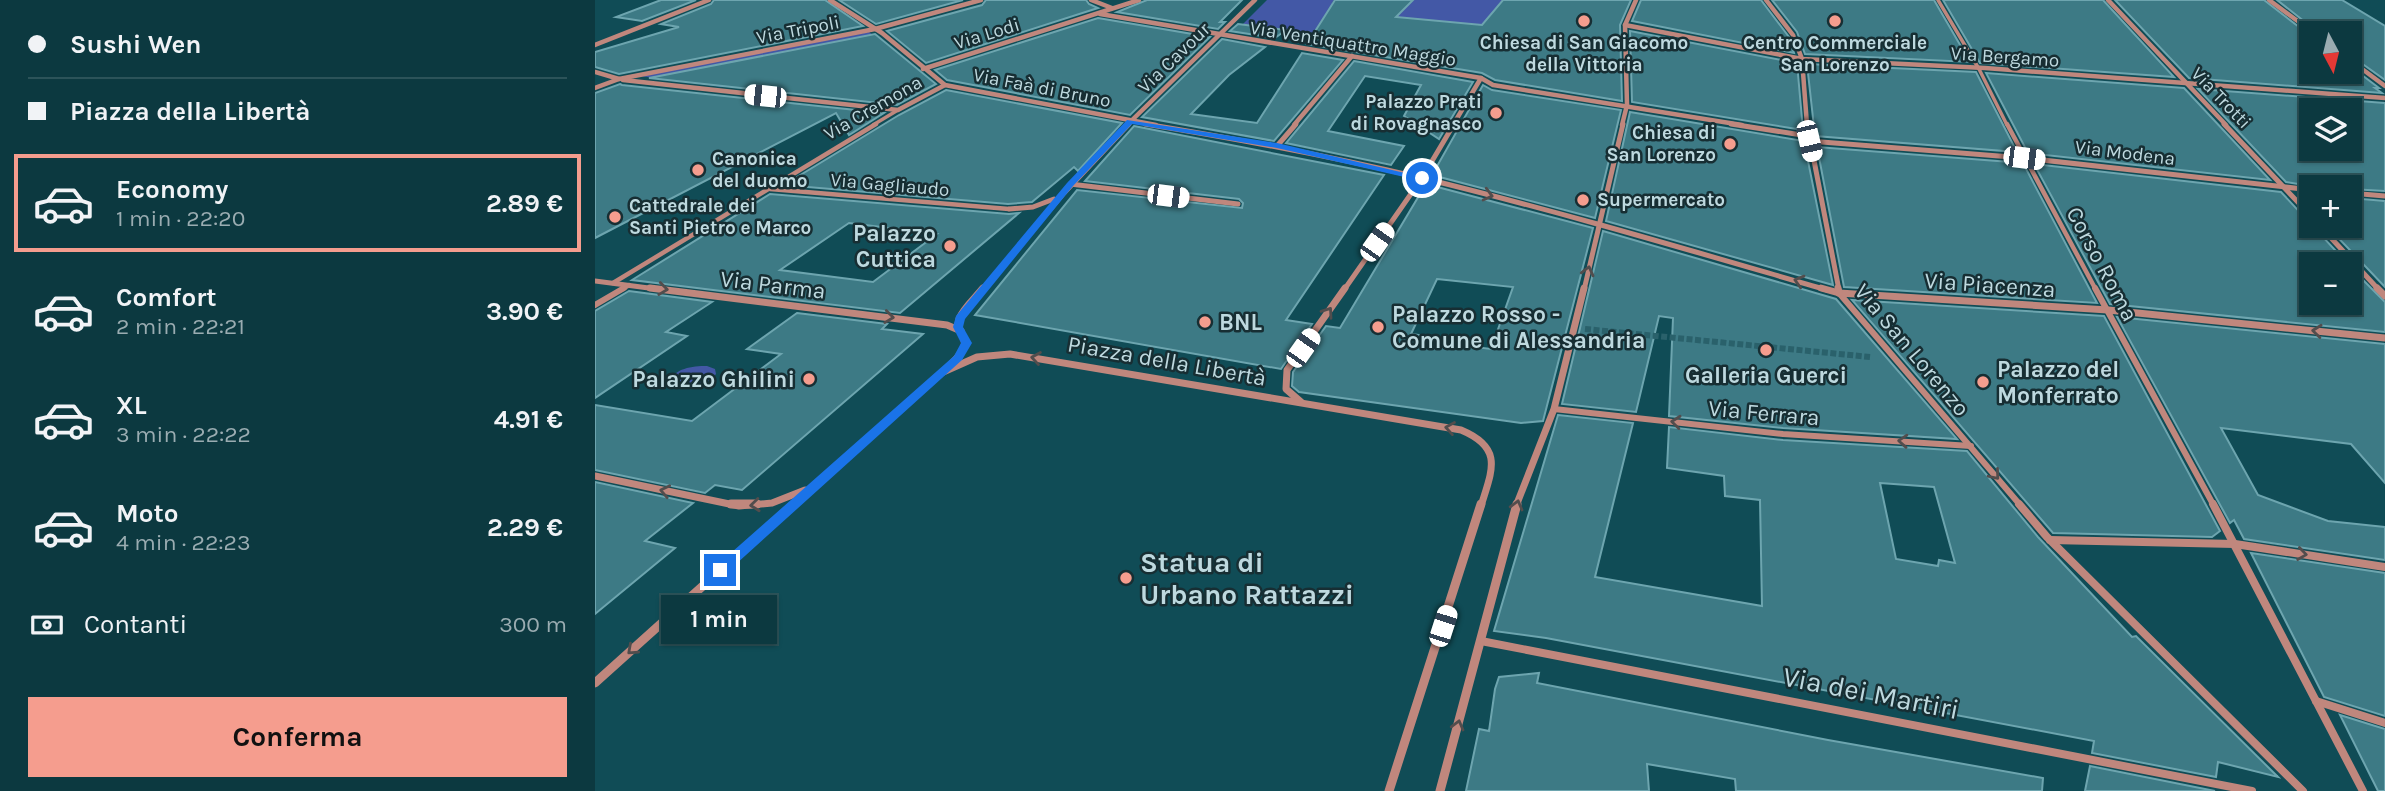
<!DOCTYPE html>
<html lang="it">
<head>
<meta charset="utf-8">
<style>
	body { margin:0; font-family:Karla,sans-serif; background:#1a444b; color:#f1f3f6; height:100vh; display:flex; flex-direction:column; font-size:26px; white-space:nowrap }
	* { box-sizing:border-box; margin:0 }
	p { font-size:23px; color:#9aacb1 }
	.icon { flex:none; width:38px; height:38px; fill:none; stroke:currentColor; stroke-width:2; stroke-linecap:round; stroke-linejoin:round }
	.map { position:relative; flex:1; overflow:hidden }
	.drawer { display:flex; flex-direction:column; background:#0c3940; width:595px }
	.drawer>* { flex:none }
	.guide { display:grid; align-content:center; height:154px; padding:0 28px; background:#0c3940 }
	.needle { width:46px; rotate:173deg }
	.buttons { position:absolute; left:1704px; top:21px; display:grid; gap:14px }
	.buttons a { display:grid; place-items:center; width:63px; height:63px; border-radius:0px; background:#0c3940; box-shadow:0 2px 5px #0004,0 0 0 2px #2c5359; font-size:35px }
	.end { position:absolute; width:32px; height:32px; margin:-16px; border:9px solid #1a73e8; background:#fff; box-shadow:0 0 0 4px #fff }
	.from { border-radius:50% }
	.bubble { position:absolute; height:49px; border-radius:0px; background:#0c3940; box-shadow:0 2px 5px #0004,0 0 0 2px #2c5359; font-size:23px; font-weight:700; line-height:49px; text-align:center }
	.car { position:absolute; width:21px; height:42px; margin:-21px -10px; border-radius:9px; box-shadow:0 0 5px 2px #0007; background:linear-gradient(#fff 24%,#345 0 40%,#fff 0 76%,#345 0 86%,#fff 0) }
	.guide b { display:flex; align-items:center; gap:24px; height:66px; font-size:26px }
	.guide b+b { border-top:2px solid #2c5359 }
	.guide i { width:18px; height:18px; background:#f1f3f6 }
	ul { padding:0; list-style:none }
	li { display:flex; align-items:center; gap:21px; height:98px; margin:0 14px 10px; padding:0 14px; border:4px solid transparent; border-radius:0px }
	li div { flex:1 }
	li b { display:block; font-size:26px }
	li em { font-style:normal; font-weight:700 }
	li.current { border-color:#f59d8e }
	li>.icon { width:63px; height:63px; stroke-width:1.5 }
	.pay { display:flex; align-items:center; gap:18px; height:77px; padding:0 28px; font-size:26px }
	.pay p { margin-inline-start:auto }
	.button { display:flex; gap:14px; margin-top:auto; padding:14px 28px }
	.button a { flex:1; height:80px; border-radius:0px; background:#f59d8e; color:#111; font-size:28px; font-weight:700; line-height:80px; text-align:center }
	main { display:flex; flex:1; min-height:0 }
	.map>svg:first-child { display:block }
	.green { fill:#4358a6 }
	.building { fill:#3d7a85; stroke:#6da5af; stroke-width:2; fill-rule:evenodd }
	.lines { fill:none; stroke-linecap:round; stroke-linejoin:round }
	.pedestrian-tunnel { stroke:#2a616b; stroke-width:6; stroke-dasharray:6 2.5; stroke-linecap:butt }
	.pedestrian-far3 { stroke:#c0877d; stroke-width:3.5 }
	.pedestrian-far2 { stroke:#c0877d; stroke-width:4.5 }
	.pedestrian-far1 { stroke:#c0877d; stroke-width:6 }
	.pedestrian { stroke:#c0877d; stroke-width:8 }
	.minor-far3 { stroke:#c0877d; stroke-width:4.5 }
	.minor-far2 { stroke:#c0877d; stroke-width:5 }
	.minor-far1 { stroke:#c0877d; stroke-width:7 }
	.minor { stroke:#c0877d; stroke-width:9 }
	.oneway { stroke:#524d4d }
	.route { fill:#1a73e8 }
	.poi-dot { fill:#f59d8e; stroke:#172e33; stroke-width:2.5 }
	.labels { text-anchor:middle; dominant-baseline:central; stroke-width:5; stroke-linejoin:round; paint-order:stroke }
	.far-street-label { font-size:19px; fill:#bed9df; stroke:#172e33 }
	.far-poi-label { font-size:19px; font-weight:bold; fill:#bed9df; stroke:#172e33; text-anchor:start }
	.poi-label { font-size:23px; font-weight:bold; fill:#bed9df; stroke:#172e33; text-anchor:start }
	.street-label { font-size:23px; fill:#bed9df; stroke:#172e33 }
	.near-poi-label { font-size:28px; font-weight:bold; fill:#bed9df; stroke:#172e33; text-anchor:start }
	.near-street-label { font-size:28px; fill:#bed9df; stroke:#172e33 }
</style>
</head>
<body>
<main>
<section class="drawer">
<div class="guide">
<b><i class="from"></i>Sushi Wen</b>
<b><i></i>Piazza della Libertà</b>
</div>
<ul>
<li class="current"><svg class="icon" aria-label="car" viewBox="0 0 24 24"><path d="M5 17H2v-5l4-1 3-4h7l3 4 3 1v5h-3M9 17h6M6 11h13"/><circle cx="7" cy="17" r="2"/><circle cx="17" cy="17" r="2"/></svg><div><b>Economy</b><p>1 min · 22:20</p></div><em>2.89 €</em></li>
<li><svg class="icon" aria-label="car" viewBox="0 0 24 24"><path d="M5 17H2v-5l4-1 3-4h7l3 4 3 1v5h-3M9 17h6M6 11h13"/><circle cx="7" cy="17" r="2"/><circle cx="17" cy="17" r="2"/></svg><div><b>Comfort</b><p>2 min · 22:21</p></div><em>3.90 €</em></li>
<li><svg class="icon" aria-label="car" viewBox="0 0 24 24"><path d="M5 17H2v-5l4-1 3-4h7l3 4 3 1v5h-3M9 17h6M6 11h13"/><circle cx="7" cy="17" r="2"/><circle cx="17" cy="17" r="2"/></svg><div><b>XL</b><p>3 min · 22:22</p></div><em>4.91 €</em></li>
<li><svg class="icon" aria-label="car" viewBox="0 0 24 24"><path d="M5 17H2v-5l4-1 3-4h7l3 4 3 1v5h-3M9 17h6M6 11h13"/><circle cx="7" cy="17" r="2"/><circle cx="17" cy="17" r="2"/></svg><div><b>Moto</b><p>4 min · 22:23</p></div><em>2.29 €</em></li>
</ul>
<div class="pay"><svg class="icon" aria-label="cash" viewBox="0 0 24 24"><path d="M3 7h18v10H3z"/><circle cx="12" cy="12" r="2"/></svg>Contanti<p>300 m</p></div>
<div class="button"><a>Conferma</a></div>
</section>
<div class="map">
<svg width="1790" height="791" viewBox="0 0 1790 791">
	<rect width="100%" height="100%" fill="#104c56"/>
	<g class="green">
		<polygon points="672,0 739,0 737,3 753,4 744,36 648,24"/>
		<polygon points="793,0 908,0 887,25 801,17"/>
		<polygon points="274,32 291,45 157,72 128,87 45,76"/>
		<path d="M112,366L120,369L121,374C111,387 86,395 74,383C79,368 97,366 112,366Z"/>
	</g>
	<g class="building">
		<polygon points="66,0 101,0 47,21 21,17"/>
		<polygon points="119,0 230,0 268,26 24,74 0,67 0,52 84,27 66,24 116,4"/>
		<polygon points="244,0 368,0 281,24"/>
		<polygon points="391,0 491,0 494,4 503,8 331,63 292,31 387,5"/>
		<polygon points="552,0 647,0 625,22 630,22 623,29 522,12"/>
		<polygon points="740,0 818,0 801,17 887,25 908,0 1036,0 1025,25 1027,101 900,80 887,73 712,44"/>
		<polygon points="1046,0 1166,0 1194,37 1199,53 1037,21"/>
		<polygon points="1177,0 1339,0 1375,62 1210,54 1202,32"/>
		<polygon points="1348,0 1508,0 1579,77 1385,63"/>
		<polygon points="1520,0 1669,0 1717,37 1717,72 1755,72 1755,66 1784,88 1780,88 1787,93 1594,78"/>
		<polygon points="1682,0 1747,0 1790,26 1790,80 1755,55 1755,33 1724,33"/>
		<polygon points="503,18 615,37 535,115 352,80 340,70"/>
		<polygon points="643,24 691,30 680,38 635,31"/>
		<polygon points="1035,31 1202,63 1208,130 1037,102"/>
		<polygon points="280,34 341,84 302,105 54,78"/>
		<polygon points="627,39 670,47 634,75 596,114 662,123 707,53 748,60 679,141 547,117"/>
		<polygon points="759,61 878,82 844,139 809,116 826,85 770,76 733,131 809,146 796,165 691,143"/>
		<polygon points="1212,64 1381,72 1422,152 1220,136"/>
		<polygon points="1391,73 1589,88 1675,180 1433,153"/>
		<polygon points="25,84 27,85 289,113 254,135 241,113 0,238 0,93"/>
		<polygon points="888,85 897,90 1026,110 1000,218 837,175"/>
		<path d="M1603,89L1790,103V191L1721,187L1691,182ZM1717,110H1755V149H1717Z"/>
		<polygon points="351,90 527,123 483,171 479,167 437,202 413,204 189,185 304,115"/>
		<polygon points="1035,112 1209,141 1238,285 1011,221"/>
		<polygon points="539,126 789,175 691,320 717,324 686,369 380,315 482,190 647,208 648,203 644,199 490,181"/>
		<polygon points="1222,147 1428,163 1502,303 1249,287"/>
		<polygon points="1439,164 1686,192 1753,264 1717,264 1717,303 1755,303 1755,267 1790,302 1790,332 1515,304"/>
		<path d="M831,184L998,228L948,421L926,423L704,392L697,386L698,372L731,326L745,328ZM842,279L918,287L896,349L830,341L832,336L816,334Z"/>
		<path d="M175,194L414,214L424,213L305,313L37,280ZM254,223L342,234L278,282L185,270Z"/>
		<polygon points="1755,198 1790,201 1790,287 1732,226 1755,226"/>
		<polygon points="1008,231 1241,299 1362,439 1188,428 1074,416 1078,318 1064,316 1041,412 967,404"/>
		<polygon points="34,291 117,302 71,332 92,336 0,398 0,311"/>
		<polygon points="1257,300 1509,316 1625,531 1617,537 1458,533"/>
		<polygon points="202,313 292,324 287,329 328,334 147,490 120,485 110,493 0,470 0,405 97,421 186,354 152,349"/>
		<polygon points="1522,317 1790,344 1790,483 1756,444 1626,428 1663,495 1733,521 1790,527 1790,560 1649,539 1639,520 1635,523"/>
		<path d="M963,415L1038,423L1000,577L1167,606L1165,500L1130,496L1129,476L1072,468L1074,427L1188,440L1372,451L1443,537L1537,637L1541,636L1683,777L1623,762L1621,777L1497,753L1499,741L951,638L899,631ZM1285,483L1339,487L1360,563L1344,560L1343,566L1301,559Z"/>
		<polygon points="0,482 98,503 50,541 80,548 0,614"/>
		<polygon points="1656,553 1790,573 1790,716 1729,697"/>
		<polygon points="944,673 942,683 1233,740 1448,778 1447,791 1141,791 1140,779 1052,764 1054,791 871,791 884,729 894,731 900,689 904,677"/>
		<polygon points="1745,715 1790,729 1790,791 1783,791"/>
		<polygon points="1495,766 1620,791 1490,791"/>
	</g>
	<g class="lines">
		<polyline class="pedestrian-tunnel" points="990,329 1275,357"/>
		<g class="pedestrian-far3">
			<polyline points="1343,0 1384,69 1412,125"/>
			<polyline points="278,125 303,110"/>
		</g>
		<g class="pedestrian-far2">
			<polyline points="1412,124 1501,290"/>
			<polyline points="175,189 414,209"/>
			<polyline points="18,283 281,124"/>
			<polyline points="26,290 34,285"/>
		</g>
		<g class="pedestrian-far1">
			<polyline points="1500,288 1619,506"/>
			<polyline points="1244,293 1426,506"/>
			<polyline points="0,305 29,288"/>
			<polyline points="959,409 1188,434 1376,446"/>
		</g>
		<g class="pedestrian">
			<polyline points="1424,504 1452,537 1708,791"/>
			<polyline points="1618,504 1768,791"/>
			<polyline points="1455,540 1640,544 1790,567"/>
			<polyline points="886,641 1657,791"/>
			<polyline points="1721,701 1790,723"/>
		</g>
		<g class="minor-far3">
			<polyline points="235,0 287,33 350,85 561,125"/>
			<polyline points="496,0 517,8"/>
			<polyline points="1171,0 1198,35 1207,59 1212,125"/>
			<polyline points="1513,0 1631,125"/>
			<polyline points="1674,0 1719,33"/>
			<polyline points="505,14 886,78 898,85 1147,125"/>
			<polyline points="1030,25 1207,59 1390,68 1790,98"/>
			<polyline points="0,45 114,0"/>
			<polyline points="1755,60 1790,86"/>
			<polyline points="328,69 544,0"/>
			<polyline points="0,72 24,79 0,88"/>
			<polyline points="24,79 280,29 386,0"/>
			<polyline points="28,80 303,110 350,85"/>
			<polyline points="532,125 660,0"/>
			<polyline points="699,125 757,56"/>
			<polyline points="858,125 886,78"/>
			<polyline points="1027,125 1032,105 1030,25 1041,0"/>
		</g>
		<g class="minor-far2">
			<path d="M550,124C643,139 735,156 827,178C963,211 1097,251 1232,290"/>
			<polyline points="1136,124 1213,136"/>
			<polyline points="1212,124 1244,290"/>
			<polyline points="1629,124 1717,217"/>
			<polyline points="1214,141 1429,158 1717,190"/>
			<polyline points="682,146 701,124"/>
			<polyline points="475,184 643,204"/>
			<polyline points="1755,193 1790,196"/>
			<polyline points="414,209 438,207 459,199"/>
			<polyline points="1725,226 1784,290"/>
			<polyline points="0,281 69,290"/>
			<polyline points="387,290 469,193 534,124"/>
			<polyline points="749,290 827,178 859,124"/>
			<polyline points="989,290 1028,124"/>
		</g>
		<g class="minor-far1">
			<polyline points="55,288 352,325 366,331"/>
			<polyline points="1226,288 1244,293 1513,310 1790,338"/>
			<polyline points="1243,288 1244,293"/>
			<polyline points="1782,288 1790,296"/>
			<path d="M357,363C384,337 358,336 364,319C368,308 381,297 388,288"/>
			<polyline points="706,402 691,389 692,370 750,288"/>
			<polyline points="0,476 144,506 177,503 210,490"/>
			<path d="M197,506L346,373L382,357L415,354L866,430C909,448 897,470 886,506"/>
			<polyline points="921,506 959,409 989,288"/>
		</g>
		<g class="minor">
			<polyline points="136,504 162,504"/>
			<polyline points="0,683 199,504"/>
			<polyline points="794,791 886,504"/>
			<polyline points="845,791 922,504"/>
		</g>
	</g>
	<defs><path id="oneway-chevron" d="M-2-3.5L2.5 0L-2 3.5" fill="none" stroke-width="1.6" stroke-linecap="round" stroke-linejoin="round" transform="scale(1.75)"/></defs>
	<g class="oneway">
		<use href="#oneway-chevron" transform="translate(893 195) rotate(15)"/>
		<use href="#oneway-chevron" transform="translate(993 271) rotate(-76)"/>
		<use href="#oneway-chevron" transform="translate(1204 281) rotate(-164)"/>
		<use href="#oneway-chevron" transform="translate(68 289) rotate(7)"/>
		<use href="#oneway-chevron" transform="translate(733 312) rotate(-55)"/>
		<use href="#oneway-chevron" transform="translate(294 317) rotate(7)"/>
		<use href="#oneway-chevron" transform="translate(1722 331) rotate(-174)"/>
		<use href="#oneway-chevron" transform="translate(441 358) rotate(-171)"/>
		<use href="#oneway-chevron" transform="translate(1081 422) rotate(-174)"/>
		<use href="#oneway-chevron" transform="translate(855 428) rotate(-170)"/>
		<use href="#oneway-chevron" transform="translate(1308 441) rotate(-176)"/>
		<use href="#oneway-chevron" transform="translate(1400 475) rotate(50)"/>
		<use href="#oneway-chevron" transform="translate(70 491) rotate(-168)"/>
		<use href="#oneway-chevron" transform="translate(160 505) rotate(174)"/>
		<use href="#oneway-chevron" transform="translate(922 505) rotate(-75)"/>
		<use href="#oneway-chevron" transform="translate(1707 554) rotate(8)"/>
		<use href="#oneway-chevron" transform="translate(37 650) rotate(138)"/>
		<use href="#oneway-chevron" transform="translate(863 725) rotate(-75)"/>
	</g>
	<polygon class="route" points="532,120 682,143 831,178 827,181 682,148 537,124 478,186 370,319 368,327 377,343 367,360 130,574 120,574 120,567 359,356 366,343 358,327 361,316 472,183"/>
	<g class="poi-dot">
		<circle cx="989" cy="21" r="7"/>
		<circle cx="1240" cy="21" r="7"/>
		<circle cx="901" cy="113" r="7"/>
		<circle cx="1135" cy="144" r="7"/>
		<circle cx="103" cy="170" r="7"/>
		<circle cx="988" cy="200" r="7"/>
		<circle cx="20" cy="217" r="7"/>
		<circle cx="355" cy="246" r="7"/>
		<circle cx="610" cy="322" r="7"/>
		<circle cx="783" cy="327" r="7"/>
		<circle cx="1171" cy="350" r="7"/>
		<circle cx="214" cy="379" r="7"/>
		<circle cx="1388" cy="382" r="7"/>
		<circle cx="531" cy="578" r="7"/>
	</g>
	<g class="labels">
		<g class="far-street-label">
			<text transform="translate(203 30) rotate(-11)">Via Tripoli</text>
			<text transform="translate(392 34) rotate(-17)">Via Lodi</text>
			<text transform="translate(758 44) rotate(9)">Via Ventiquattro Maggio</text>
			<text transform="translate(1410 57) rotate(4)">Via Bergamo</text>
			<text transform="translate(579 58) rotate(-44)">Via Cavour</text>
			<text transform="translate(447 88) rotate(11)">Via Faà di Bruno</text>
			<text transform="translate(1626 98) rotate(46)">Via Trotti</text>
			<text transform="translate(278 108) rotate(-30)">Via Cremona</text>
			<text transform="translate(1530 153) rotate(7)">Via Modena</text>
			<text transform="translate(295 185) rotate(5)">Via Gagliaudo</text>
		</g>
		<g class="far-poi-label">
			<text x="989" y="43" text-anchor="middle">Chiesa di San Giacomo<tspan x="989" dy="22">della Vittoria</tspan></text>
			<text x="1240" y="43" text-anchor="middle">Centro Commerciale<tspan x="1240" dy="22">San Lorenzo</tspan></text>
			<text x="887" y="102" text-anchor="end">Palazzo Prati<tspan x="887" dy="22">di Rovagnasco</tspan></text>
			<text x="1121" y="133" text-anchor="end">Chiesa di<tspan x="1121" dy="22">San Lorenzo</tspan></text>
			<text x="117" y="159">Canonica<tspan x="117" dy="22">del duomo</tspan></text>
			<text x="1002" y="200">Supermercato</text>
			<text x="34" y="206">Cattedrale dei<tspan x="34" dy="22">Santi Pietro e Marco</tspan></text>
		</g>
		<g class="poi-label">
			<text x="341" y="233" text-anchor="end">Palazzo<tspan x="341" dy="26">Cuttica</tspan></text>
			<text x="797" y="314">Palazzo Rosso -<tspan x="797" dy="26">Comune di Alessandria</tspan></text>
			<text x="624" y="322">BNL</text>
			<text x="1402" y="369">Palazzo del<tspan x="1402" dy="26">Monferrato</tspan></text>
			<text x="1171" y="375" text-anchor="middle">Galleria Guerci</text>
			<text x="200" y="379" text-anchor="end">Palazzo Ghilini</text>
		</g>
		<g class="street-label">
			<text transform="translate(1507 264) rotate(62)">Corso Roma</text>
			<text transform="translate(178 285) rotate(7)">Via Parma</text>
			<text transform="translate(1395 285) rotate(4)">Via Piacenza</text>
			<text transform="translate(1317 350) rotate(50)">Via San Lorenzo</text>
			<text transform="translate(572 361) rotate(10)">Piazza della Libertà</text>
			<text transform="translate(1169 413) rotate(5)">Via Ferrara</text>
		</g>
		<g class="near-poi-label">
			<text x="545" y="562">Statua di<tspan x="545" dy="32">Urbano Rattazzi</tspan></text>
		</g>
		<g class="near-street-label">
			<text transform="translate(1276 693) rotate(11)">Via dei Martiri</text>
		</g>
	</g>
</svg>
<div class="buttons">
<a><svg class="needle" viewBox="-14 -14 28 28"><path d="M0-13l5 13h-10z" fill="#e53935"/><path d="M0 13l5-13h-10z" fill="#9aacb1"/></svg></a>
<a><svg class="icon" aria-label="layers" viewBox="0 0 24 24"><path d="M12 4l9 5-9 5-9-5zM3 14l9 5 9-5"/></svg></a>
<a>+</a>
<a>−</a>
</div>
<i class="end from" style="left:827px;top:178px"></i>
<i class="end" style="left:125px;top:570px"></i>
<div class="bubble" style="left:66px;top:595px;width:116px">1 min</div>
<i class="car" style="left:170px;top:96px;rotate:276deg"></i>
<i class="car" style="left:1214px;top:141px;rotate:167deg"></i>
<i class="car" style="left:1429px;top:158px;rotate:97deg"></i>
<i class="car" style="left:573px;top:196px;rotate:97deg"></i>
<i class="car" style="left:782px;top:242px;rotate:35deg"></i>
<i class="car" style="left:708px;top:348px;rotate:35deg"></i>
<i class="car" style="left:848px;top:626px;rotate:18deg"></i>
</div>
</main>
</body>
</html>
